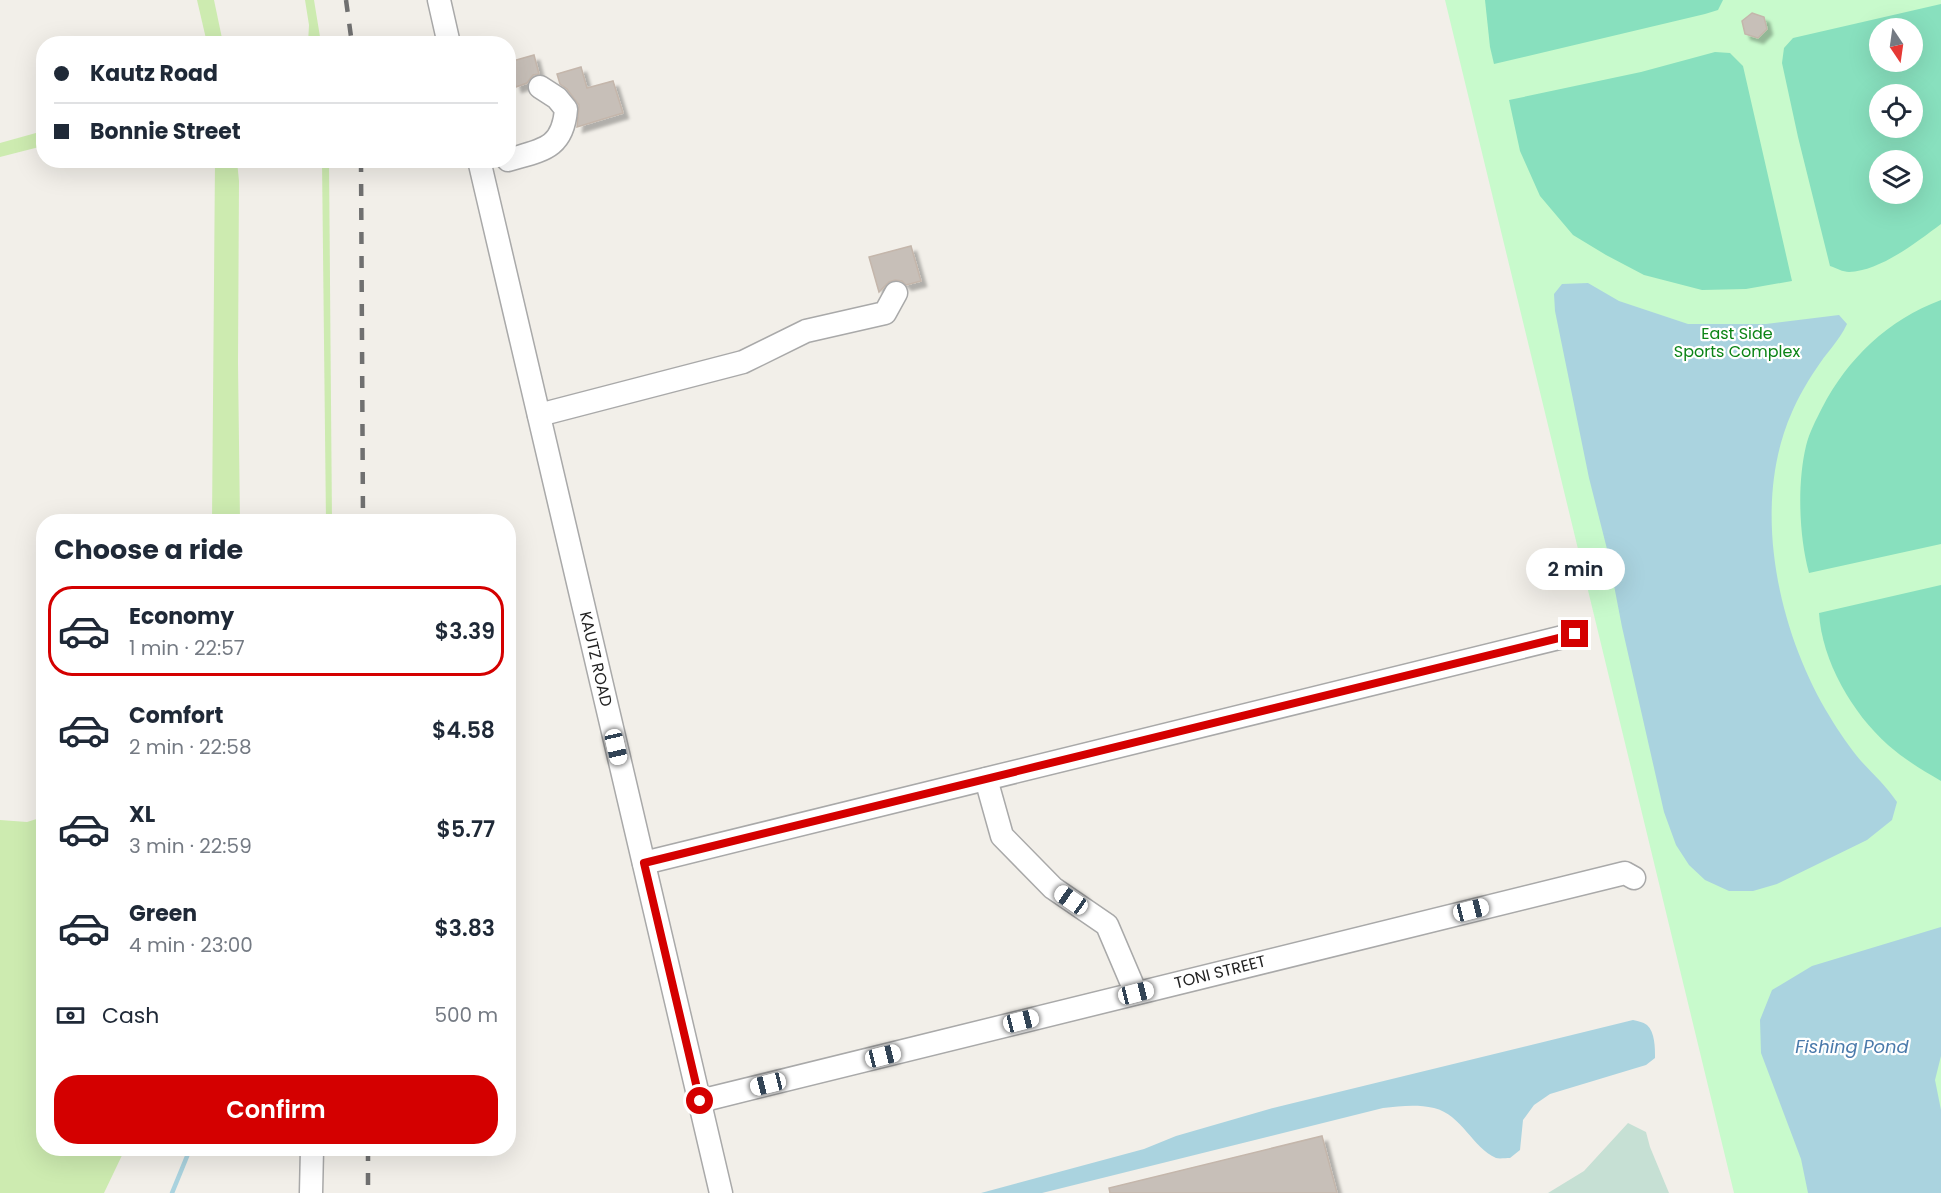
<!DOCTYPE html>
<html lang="en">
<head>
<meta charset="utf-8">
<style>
	body { margin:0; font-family:Poppins,sans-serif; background:#f6f6f7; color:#1f2937; height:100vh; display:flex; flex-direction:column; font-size:22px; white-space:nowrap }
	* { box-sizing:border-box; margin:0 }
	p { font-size:20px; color:#747a83 }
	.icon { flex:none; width:33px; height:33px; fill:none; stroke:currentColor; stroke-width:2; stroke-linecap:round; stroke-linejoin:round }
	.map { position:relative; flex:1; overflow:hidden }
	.panel { position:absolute; left:36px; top:514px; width:480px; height:642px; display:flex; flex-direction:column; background:#fff; border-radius:24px; box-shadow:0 6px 24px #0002 }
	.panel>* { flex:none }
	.banner { position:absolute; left:36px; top:36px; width:480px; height:132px; border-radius:24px; box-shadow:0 6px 24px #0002; display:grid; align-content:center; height:132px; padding:0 18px; background:#fff }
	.needle { width:39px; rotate:167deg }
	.fabs { position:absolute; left:1869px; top:18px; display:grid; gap:12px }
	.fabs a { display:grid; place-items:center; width:54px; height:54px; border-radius:50%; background:#fff; box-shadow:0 6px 24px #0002; font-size:30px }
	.end { position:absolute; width:27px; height:27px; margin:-14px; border:8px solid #d40000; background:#fff; box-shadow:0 0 0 3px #fff }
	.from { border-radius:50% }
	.bubble { position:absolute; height:42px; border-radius:21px; background:#fff; box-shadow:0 6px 24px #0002; font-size:20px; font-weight:600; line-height:42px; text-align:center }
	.car { position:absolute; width:18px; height:36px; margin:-18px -9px; border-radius:8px; box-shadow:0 0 4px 2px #0007; background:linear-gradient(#fff 24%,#345 0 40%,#fff 0 76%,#345 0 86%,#fff 0) }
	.banner b { display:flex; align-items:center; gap:21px; height:57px; font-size:22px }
	.banner b+b { border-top:2px solid #e0e1e3 }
	.banner i { width:15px; height:15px; background:#1f2937 }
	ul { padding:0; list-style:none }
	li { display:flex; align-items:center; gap:18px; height:90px; margin:0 12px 9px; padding:0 6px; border:3px solid transparent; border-radius:24px }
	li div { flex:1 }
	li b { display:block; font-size:22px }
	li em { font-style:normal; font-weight:600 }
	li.active { border-color:#d40000 }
	li>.icon { width:54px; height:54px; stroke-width:1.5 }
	h2 { padding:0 18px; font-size:27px; line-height:72px }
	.pay { display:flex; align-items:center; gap:15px; height:66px; padding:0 18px; font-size:22px }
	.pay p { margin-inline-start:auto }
	.button { display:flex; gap:12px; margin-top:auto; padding:12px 18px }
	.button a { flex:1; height:69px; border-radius:24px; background:#d40000; color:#fff; font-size:24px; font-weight:600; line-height:69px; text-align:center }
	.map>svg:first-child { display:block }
	.grass { fill:#cdebb0 }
	.wetland { fill:#c6e0d4 }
	.park { fill:#c8facc; fill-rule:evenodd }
	.pitch { fill:#88e0be; fill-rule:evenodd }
	.water { fill:#aad3df }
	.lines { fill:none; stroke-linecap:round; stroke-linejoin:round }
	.stream { stroke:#aad3df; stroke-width:4.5 }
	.building { fill:#c7bfb8; stroke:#c4b6ab; stroke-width:1.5; filter:url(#shadow) }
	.minor-casing { stroke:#a9a9a9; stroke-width:25 }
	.minor { stroke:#fff; stroke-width:22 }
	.rail { stroke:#707070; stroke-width:4.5; stroke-dasharray:12 12; stroke-linecap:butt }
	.route { stroke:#d40000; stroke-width:8 }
	.labels { text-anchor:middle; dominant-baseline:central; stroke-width:4.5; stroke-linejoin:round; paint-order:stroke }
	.park-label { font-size:16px; fill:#0c8416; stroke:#fff }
	.street-label { font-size:16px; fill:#222; stroke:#fff }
	.water-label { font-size:18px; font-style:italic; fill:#4a7aab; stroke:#fff }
</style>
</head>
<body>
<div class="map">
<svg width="1941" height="1193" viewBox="0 0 1941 1193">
	<defs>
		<filter id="shadow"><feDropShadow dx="5.5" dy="5.5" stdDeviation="1.5" flood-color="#0004"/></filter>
	</defs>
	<rect width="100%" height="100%" fill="#f2efe9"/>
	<g class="grass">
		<polygon points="197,0 214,0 223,43 207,43"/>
		<polygon points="305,0 314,0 321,43 308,43 309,25"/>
		<polygon points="43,131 43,146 0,157 0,143"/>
		<polygon points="215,161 237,161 239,181 238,363 240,522 212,522"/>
		<polygon points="322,161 329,161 332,522 326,522"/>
		<polygon points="43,817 44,1149 125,1149 104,1193 0,1193 0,820 27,822"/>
	</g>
	<polygon class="wetland" points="1628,1123 1646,1132 1650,1147 1669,1193 1548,1193 1584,1171"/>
	<path class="park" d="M1445,0H1941V1193H1734ZM1880,28H1912V62H1880ZM1880,94H1912V128H1880ZM1880,160H1912V194H1880Z"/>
	<g class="pitch">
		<polygon points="1485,0 1723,0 1718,10 1705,14 1494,64 1490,47"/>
		<path d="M1941,4V224C1917,242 1880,271 1849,272C1843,272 1836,268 1830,266L1798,137L1782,63L1784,48L1793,38ZM1880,28H1912V62H1880ZM1912,94V128H1880V94ZM1880,160H1912V194H1880Z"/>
		<polygon points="1715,52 1730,53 1743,66 1792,281 1746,289 1702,290 1644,275 1606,255 1573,235 1540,196 1520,151 1509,100 1641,72"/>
		<path d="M1941,300V544L1809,573C1799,536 1797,484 1806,446C1809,433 1816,420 1822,408C1848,358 1888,320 1941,300Z"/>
		<path d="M1941,585V781C1922,770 1904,759 1888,745C1852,713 1822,661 1819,613Z"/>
	</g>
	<g class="water">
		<path d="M1588,283L1619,301L1688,324H1766L1839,315L1847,324C1839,341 1826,353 1816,369C1807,382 1798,398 1792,412C1750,506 1778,632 1830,717C1839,732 1850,748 1861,761C1874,775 1887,787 1897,802L1892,820L1867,840L1777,884L1753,891H1729L1705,880L1689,865L1676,845L1664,812L1622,627L1607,549L1589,478L1555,311L1554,294L1562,284Z"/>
		<polygon points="1941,927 1941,1056 1935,1080 1941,1110 1941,1193 1808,1193 1801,1159 1761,1053 1760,1020 1772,990 1812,966"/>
		<path d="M1633,1020C1637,1021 1643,1022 1647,1025C1655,1032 1655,1048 1655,1058L1646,1065L1550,1094L1534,1105L1523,1120L1520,1150L1510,1158C1506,1158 1499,1159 1496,1158C1473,1148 1462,1115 1434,1108C1417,1104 1400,1106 1383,1108L1042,1193H981L1144,1149L1176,1136L1273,1108Z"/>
	</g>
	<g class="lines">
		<polyline class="stream" points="172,1193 190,1149"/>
	</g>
	<g class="building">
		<polygon points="1752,13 1764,17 1767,29 1758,38 1745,34 1742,21"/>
		<polygon points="534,55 539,74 533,75 527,83 516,87 509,62"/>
		<polygon points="581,67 587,88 613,81 623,113 577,127 579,105 567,89 560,84 557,74"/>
		<polygon points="911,246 921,281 906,285 902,281 895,280 889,282 879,292 869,257"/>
		<polygon points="1322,1136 1337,1193 1110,1193 1109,1188"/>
	</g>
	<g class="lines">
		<g class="minor-casing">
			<g id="minor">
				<polyline points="439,0 449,44"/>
				<polyline points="479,160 721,1193"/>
				<path d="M508,160C542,150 563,149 566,109L557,98L540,87"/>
				<polyline points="539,415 743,362 806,331 885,313 896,293"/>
				<polyline points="986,779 1002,836 1053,888 1107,925 1136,993"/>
				<polyline points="644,863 1575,634"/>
				<polyline points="700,1101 1625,873 1634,878"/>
				<polyline points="311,1193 312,1149"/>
			</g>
		</g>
		<use href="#minor" class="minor"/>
		<g class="rail">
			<polyline points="346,0 352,44"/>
			<polyline points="361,160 363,522"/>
			<polyline points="368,1149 368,1193"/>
		</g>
	</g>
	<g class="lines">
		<polyline class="route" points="700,1101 644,863 1575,634"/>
	</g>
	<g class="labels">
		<g class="park-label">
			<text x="1737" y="333">East Side<tspan x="1737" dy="18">Sports Complex</tspan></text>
		</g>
		<g class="street-label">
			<text transform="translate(596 659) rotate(77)">KAUTZ ROAD</text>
			<text transform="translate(1220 972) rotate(-14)">TONI STREET</text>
		</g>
		<g class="water-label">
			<text x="1852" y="1046">Fishing Pond</text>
		</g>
	</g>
</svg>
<div class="fabs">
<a><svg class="needle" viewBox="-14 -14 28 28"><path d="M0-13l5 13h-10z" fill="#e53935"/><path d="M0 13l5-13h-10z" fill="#747a83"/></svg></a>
<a><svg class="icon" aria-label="locate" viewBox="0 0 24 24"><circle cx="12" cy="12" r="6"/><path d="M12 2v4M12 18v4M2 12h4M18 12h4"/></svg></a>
<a><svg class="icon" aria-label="layers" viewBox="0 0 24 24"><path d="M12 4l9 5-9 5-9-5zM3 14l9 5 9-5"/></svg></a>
</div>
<i class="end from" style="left:700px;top:1101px"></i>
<i class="end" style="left:1575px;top:634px"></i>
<div class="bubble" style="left:1526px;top:548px;width:99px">2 min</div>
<i class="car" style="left:616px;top:747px;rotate:167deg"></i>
<i class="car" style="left:1071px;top:900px;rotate:305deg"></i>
<i class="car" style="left:1471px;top:910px;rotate:76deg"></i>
<i class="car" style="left:1136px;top:993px;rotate:76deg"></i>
<i class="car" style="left:1021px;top:1021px;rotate:76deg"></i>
<i class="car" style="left:883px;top:1056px;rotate:76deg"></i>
<i class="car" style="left:768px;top:1084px;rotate:256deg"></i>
<div class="banner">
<b><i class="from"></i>Kautz Road</b>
<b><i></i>Bonnie Street</b>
</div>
<section class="panel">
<h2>Choose a ride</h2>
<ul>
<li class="active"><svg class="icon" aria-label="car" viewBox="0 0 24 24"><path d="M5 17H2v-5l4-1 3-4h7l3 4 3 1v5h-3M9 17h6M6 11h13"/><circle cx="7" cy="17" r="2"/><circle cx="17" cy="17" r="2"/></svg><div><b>Economy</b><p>1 min · 22:57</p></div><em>$3.39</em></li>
<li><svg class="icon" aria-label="car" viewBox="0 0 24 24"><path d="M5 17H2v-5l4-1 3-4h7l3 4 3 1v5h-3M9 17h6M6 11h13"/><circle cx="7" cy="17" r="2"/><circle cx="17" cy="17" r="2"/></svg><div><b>Comfort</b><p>2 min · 22:58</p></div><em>$4.58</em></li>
<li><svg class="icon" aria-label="car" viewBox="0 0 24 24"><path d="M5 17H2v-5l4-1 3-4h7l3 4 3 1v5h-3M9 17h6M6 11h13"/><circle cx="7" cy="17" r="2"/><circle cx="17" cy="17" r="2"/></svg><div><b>XL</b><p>3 min · 22:59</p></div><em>$5.77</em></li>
<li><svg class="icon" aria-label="car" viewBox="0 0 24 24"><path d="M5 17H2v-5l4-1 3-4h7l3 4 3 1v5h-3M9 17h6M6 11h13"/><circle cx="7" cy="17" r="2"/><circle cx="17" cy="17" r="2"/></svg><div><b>Green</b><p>4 min · 23:00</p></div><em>$3.83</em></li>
</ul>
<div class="pay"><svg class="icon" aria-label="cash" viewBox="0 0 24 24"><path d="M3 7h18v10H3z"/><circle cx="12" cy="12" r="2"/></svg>Cash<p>500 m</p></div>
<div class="button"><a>Confirm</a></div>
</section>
</div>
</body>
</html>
